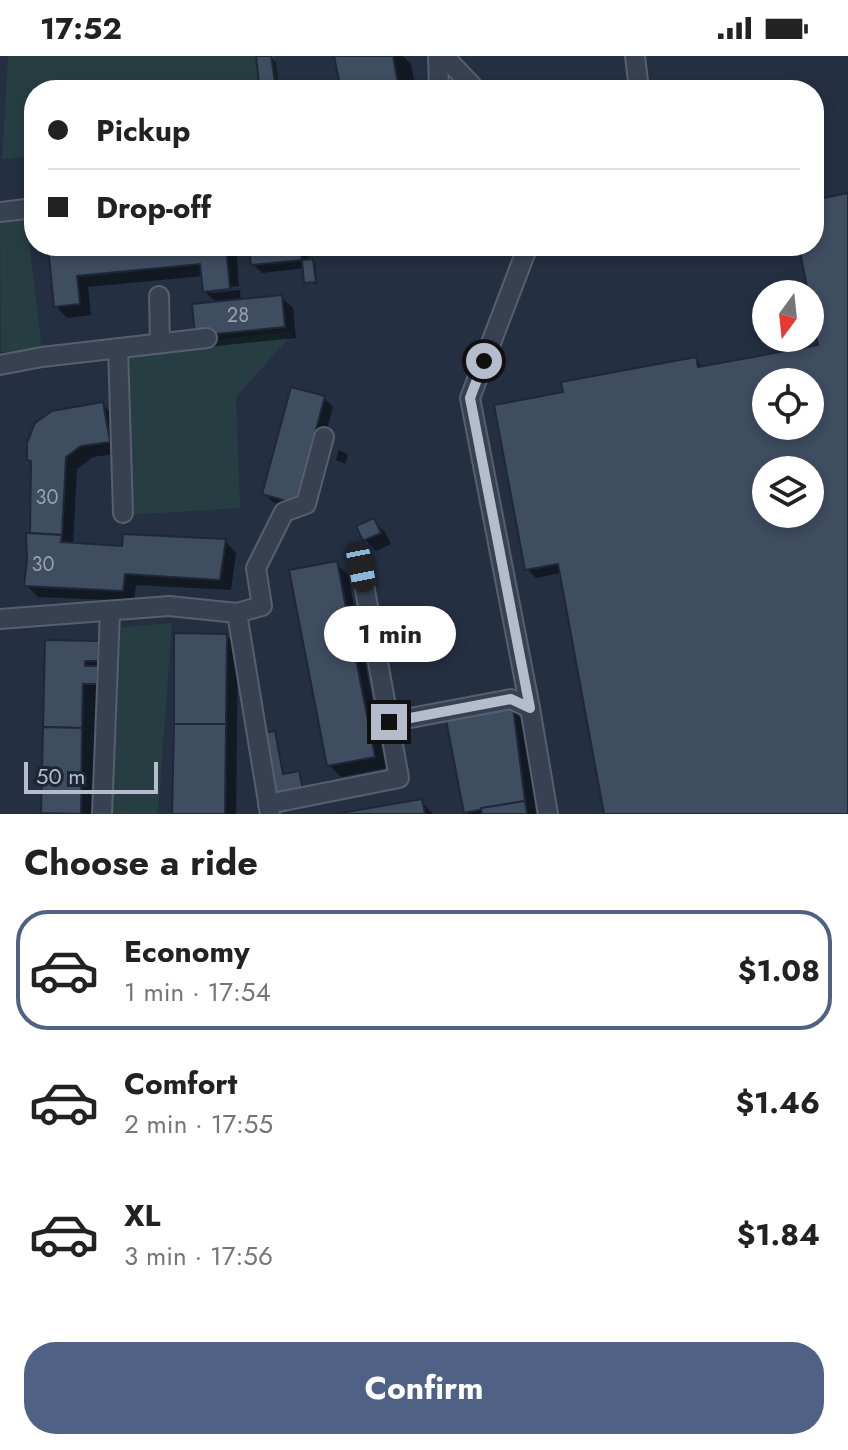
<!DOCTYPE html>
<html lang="en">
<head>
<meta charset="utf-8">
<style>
	body { margin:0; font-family:Jost,sans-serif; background:#f6f6f6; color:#222; height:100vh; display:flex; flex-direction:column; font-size:30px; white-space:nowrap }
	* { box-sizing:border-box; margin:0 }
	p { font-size:26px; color:#767676 }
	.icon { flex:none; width:44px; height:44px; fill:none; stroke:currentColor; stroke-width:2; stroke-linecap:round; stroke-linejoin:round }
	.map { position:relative; height:758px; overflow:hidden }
	.sheet { display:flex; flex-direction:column; background:#fff; flex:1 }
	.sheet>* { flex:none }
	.top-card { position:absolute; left:24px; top:24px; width:800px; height:176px; border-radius:32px; box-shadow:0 4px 12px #0003; display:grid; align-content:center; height:176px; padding:0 24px; background:#fff }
	.needle { width:52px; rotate:195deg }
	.tools { position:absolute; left:752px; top:224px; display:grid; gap:16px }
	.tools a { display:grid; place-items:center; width:72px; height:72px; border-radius:50%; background:#fff; box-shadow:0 4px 12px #0003; font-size:40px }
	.scale { position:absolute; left:24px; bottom:20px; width:134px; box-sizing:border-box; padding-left:8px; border:4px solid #b5bccb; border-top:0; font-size:22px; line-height:28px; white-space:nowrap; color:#b5bccb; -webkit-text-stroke:6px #1d2636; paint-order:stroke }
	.end { position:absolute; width:36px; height:36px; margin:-18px; border:10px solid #b5bccb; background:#111; box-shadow:0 0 0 4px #111 }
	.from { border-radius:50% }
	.bubble { position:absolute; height:56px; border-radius:28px; background:#fff; box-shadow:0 4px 12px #0003; font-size:26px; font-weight:700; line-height:56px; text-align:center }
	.car { position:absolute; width:24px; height:48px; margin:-24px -12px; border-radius:10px; box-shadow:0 0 6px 2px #0007; background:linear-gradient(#222 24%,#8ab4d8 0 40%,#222 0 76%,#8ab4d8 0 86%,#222 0) }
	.top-card b { display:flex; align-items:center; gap:28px; height:76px; font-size:30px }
	.top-card b+b { border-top:2px solid #e0e0e0 }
	.top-card i { width:20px; height:20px; background:#222 }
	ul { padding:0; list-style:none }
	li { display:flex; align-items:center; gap:24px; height:120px; margin:0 16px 12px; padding:0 8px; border:4px solid transparent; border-radius:32px }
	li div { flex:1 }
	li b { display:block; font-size:30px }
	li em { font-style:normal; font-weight:700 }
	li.active { border-color:#4f6285 }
	li>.icon { width:72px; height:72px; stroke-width:1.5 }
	h2 { padding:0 24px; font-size:36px; line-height:96px }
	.action { display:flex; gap:16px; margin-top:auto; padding:16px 24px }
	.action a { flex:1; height:92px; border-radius:32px; background:#4f6285; color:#fff; font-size:32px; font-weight:700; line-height:92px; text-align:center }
	.status { display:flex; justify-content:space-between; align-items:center; height:56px; padding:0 40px; background:#fff; direction:ltr }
	.status svg { height:22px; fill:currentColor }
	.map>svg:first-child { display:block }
	.green { fill:#263e42 }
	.shadow { fill:#0007; fill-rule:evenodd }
	.building { fill:#3f4d61; stroke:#1f2838; stroke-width:2; fill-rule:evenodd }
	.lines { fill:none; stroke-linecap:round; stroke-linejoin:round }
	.minor-casing { stroke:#565f6e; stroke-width:22 }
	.minor { stroke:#384151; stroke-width:18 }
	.route { stroke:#b5bccb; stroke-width:10 }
	.labels { text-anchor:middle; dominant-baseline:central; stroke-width:6; stroke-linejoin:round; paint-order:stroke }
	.number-label { font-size:20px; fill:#98a0b0 }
</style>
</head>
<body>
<div class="status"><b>17:52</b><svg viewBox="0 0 49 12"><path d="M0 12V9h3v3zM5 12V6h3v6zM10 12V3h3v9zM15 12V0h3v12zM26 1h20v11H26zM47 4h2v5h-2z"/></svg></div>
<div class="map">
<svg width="848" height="758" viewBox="0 0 848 758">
	<rect width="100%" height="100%" fill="#242f41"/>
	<g class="green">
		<polygon points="8,0 275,0 280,34 34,34 34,100 2,103"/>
		<polygon points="25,149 42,295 1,296 0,152"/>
		<polygon points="295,275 236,341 240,452 126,459 121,295"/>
		<polygon points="172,567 158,758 107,758 115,572"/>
	</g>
	<g class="shadow">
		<polygon points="270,0 276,6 279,31 267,32 261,27"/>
		<polygon points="336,0 403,0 411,8 416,34 343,34"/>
		<path d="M848,139V758H606L561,517L536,522L527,513L565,338L695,303L704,312L820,291L801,190H814V146ZM766,326H810V370H766ZM766,414H810V458H766Z"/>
		<polygon points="78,190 236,190 239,230 212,233 212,237 240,234 241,245 281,241 293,252 296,282 208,291 197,279 217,247 204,235 203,220 88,231 91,259 67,262 56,250 50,193"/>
		<polygon points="251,190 307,190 309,205 315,207 317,228 306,226 305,212 262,217 253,208"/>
		<polygon points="324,342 333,351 305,455 273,446 264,438"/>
		<polygon points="102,348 114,360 121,397 93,401 77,413 73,489 124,492 225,485 236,497 231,534 136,529 134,545 38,541 26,529 32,479 33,407 29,403"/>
		<polygon points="339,394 348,399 345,408 336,404"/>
		<polygon points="373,465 385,476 391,488 376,495 365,483"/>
		<polygon points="336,507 348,519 386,712 341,721 329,709"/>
		<polygon points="226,580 238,591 236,758 175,758"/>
		<polygon points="47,586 98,587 115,604 97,758 43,758"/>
		<polygon points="512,654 524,665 536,758 468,758 466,756"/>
		<polygon points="421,745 433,758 347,758"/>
	</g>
	<g class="building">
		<polygon points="256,0 271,0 275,26 259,28"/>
		<polygon points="334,0 393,0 399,34 341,34"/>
		<path d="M848,137V758H604L558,508L525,514L494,349L563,336L561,326L696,301L698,311L818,289L799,190H814V144ZM766,326H810V370H766ZM766,414H810V458H766Z"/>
		<polygon points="226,190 230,233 203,236 200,208 77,220 80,248 54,251 48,191"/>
		<polygon points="249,190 300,190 302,204 251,209"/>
		<polygon points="313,203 316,226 304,227 302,204"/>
		<polygon points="282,239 285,271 195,280 192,248"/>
		<polygon points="291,331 325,340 296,448 262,438"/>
		<polygon points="103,346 110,386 81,390 66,401 62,479 30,477 31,405 27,404 27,387 35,367 52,355"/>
		<polygon points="374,462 381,477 363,485 356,470"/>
		<polygon points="26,477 62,479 61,486 122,490 123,478 226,483 220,524 125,518 123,535 24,530 27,504"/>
		<polygon points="337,505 375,701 327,710 289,514"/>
		<polygon points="174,577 227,578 226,668 174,668"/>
		<polygon points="45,584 99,585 98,605 85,605 85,610 98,610 97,628 83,628 82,672 43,671"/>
		<polygon points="513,651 525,745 464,757 446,664"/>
		<polygon points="174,668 226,668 225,758 172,758"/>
		<polygon points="43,671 82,672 81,758 41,757"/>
		<polygon points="275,675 283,718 299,715 303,733 271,739 259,678"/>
		<polygon points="422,743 425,758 335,758"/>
		<polygon points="525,745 527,758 482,758 481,752"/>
	</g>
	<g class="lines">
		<g class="minor-casing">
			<g id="minor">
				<polyline points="438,0 439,34"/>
				<polyline points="444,0 476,34"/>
				<polyline points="635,0 639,34"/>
				<polyline points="0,156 34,152"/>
				<polyline points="528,190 470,342 530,652"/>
				<polyline points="159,240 160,287"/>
				<polyline points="118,292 123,457"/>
				<polyline points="0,309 42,301 207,282"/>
				<polyline points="237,557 270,758"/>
				<polyline points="0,563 169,550 237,557 262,550 256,512 284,456 306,448 324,381"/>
				<polyline points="389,666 511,643 530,652 548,758"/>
				<polyline points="268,748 399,722 361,512"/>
				<polyline points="102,758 110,556"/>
			</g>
		</g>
		<use href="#minor" class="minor"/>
	</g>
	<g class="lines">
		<polyline class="route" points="389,666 511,643 530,652 470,342 484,305"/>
	</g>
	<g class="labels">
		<g class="number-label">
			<text x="238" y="259">28</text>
			<text x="47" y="441">30</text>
			<text x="43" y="508">30</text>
		</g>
	</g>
</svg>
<div class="tools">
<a><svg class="needle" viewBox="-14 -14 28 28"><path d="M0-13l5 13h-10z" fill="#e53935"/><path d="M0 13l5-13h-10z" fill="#767676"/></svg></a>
<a><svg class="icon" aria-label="locate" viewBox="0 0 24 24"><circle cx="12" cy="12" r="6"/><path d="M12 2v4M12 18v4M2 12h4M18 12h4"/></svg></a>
<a><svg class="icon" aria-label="layers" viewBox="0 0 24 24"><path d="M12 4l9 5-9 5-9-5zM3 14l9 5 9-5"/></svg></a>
</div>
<div class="scale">50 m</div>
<i class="end from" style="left:484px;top:305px"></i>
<i class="end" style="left:389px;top:666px"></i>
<div class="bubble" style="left:324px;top:550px;width:132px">1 min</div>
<i class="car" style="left:361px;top:512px;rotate:169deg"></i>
<div class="top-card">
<b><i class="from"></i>Pickup</b>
<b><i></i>Drop-off</b>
</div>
</div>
<section class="sheet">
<h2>Choose a ride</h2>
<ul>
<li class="active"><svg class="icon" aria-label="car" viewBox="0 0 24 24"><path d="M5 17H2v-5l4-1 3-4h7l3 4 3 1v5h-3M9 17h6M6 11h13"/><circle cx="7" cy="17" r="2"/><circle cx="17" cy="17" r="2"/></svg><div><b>Economy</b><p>1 min · 17:54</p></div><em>$1.08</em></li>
<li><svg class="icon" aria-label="car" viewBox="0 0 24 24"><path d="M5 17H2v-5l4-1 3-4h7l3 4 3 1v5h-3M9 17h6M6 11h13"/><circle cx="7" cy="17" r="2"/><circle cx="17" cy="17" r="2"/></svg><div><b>Comfort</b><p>2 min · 17:55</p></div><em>$1.46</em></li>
<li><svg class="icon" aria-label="car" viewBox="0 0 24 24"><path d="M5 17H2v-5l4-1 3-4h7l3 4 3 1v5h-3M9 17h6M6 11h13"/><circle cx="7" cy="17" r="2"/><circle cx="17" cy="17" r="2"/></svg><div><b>XL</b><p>3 min · 17:56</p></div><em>$1.84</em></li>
</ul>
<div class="action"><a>Confirm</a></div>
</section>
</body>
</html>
